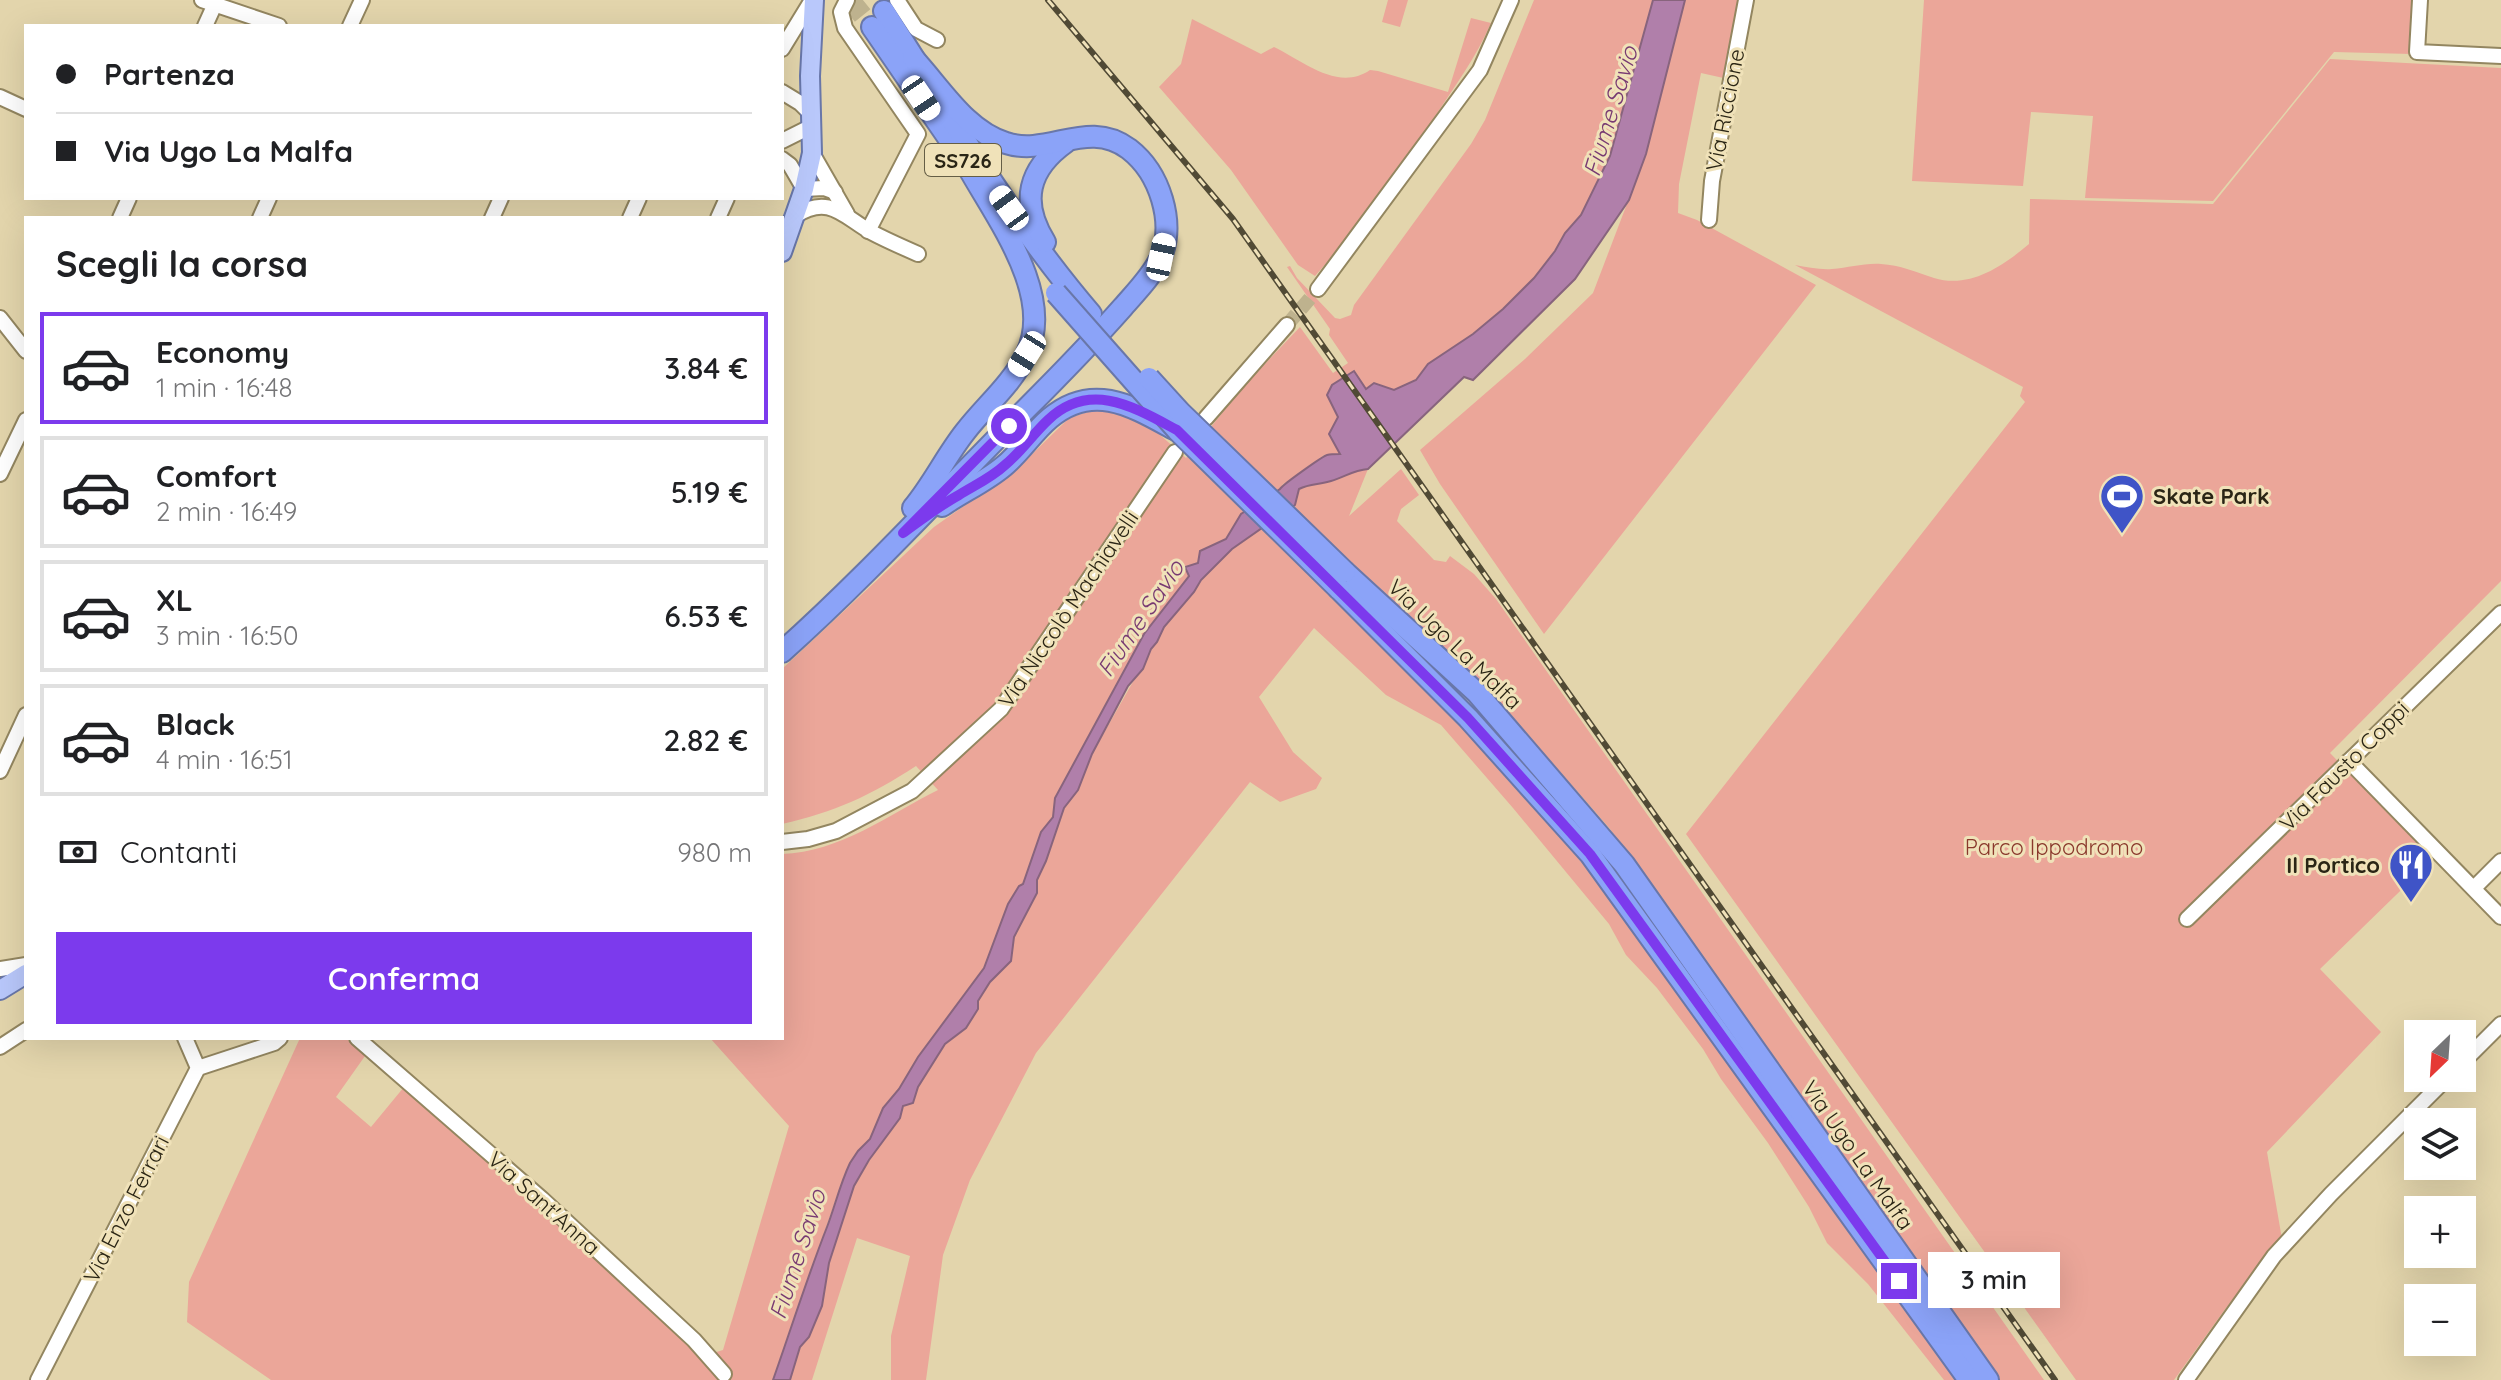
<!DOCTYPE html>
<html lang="it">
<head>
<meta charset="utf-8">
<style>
	body { margin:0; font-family:Quicksand,sans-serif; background:#f6f6f6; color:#202124; height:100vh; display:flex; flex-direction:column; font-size:30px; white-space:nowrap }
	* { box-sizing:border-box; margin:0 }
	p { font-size:26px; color:#757577 }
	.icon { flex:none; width:44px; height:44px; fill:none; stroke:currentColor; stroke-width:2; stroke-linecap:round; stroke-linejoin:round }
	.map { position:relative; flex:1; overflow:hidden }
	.panel { position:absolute; left:24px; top:216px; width:760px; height:824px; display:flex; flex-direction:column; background:#fff; border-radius:0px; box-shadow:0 8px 32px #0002 }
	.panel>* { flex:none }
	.banner { position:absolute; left:24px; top:24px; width:760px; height:176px; border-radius:0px; box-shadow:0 8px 32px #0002; display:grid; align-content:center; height:176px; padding:0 32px; background:#fff }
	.needle { width:52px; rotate:205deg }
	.buttons { position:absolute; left:2404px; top:1020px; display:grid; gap:16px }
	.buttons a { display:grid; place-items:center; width:72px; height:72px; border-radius:0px; background:#fff; box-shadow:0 8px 32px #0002; font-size:40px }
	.end { position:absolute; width:36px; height:36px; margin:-18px; border:10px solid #7c3aed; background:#fff; box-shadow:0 0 0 4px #fff }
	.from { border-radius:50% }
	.bubble { position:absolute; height:56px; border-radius:0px; background:#fff; box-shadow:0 8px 32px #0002; font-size:26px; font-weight:600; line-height:56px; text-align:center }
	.car { position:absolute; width:24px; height:48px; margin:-24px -12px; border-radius:10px; box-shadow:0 0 6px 2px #0007; background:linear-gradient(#fff 24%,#345 0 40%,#fff 0 76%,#345 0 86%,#fff 0) }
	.banner b { display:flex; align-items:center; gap:28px; height:76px; font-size:30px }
	.banner b+b { border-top:2px solid #e0e0e0 }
	.banner i { width:20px; height:20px; background:#202124 }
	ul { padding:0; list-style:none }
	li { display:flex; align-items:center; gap:24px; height:112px; margin:0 16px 12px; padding:0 16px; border:4px solid #e0e0e0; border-radius:0px }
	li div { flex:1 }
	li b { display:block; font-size:30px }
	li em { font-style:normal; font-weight:600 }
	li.active { border-color:#7c3aed }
	li>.icon { width:72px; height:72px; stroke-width:1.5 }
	h2 { padding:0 32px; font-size:36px; line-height:96px }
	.pay { display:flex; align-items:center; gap:20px; height:88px; padding:0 32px; font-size:30px }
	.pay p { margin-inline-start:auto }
	.cta { display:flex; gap:16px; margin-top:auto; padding:16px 32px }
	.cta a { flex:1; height:92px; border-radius:0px; background:#7c3aed; color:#fff; font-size:32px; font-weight:600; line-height:92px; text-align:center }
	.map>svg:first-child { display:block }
	.green { fill:#eba699 }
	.water { fill:#b07faa; stroke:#88647d; stroke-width:2 }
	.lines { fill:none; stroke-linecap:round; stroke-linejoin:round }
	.minor-tunnel { stroke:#beb28e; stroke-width:14; stroke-dasharray:14 7; stroke-linecap:butt }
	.highway-tunnel { stroke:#beb28e; stroke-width:20; stroke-dasharray:20 10; stroke-linecap:butt }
	.minor-casing { stroke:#938660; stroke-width:18 }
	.major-casing { stroke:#6977a9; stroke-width:22 }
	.highway-casing { stroke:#6977a9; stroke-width:24 }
	.minor { stroke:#fff; stroke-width:14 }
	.major { stroke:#b9c8fb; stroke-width:18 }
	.highway { stroke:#8ba3f8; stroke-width:20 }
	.rail-casing { stroke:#514a35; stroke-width:6 }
	.rail { stroke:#f0e2b9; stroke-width:3; stroke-dasharray:9; stroke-linecap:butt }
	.highway-bridge-casing { stroke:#6977a9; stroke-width:24; stroke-linecap:butt }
	.highway-bridge { stroke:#8ba3f8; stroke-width:20 }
	.route { stroke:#7c3aed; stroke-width:10 }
	.labels { text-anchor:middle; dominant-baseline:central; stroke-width:6; stroke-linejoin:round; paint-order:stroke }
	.shield { fill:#f0e2b9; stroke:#655e46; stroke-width:2 }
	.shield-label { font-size:20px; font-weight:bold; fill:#2a2515 }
	.street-label { font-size:22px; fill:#2a2515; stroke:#f0e2b9 }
	.poi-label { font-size:22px; font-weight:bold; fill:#2a2515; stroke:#f0e2b9; text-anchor:start }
	.park-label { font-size:22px; fill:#8a382c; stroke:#f0e2b9 }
	.water-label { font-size:24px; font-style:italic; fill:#783a72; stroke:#f0e2b9 }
</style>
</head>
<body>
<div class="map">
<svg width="2501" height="1380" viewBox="0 0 2501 1380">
	<rect width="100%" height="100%" fill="#e3d5ac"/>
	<g class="green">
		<polygon points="1388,0 1408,0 1400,27 1382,22"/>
		<path d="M1534,0H1653L1610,156L1581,216L1565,233L1555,251L1534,278L1503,309L1473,334L1428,364L1416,380L1394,390L1374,383L1366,389L1353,371L1327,395L1338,417L1330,434L1341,454L1324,455L1299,476L1283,484L1280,489L1241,514L1226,539L1200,551L1198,563L1128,662L1055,798L1053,817L1041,832L1023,884L1008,904L984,968L918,1057L899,1089L883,1108L870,1139L858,1151L844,1176L773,1380H271L187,1322L189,1282L300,1038H346L365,1056L336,1097L371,1127L404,1087L640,1296L700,1357L723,1350L789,1126L710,1038H782V854C840,852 888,815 938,790L916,766C870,796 835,812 782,824V669L934,527L1018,468L1069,418L1103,407L1149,425L1186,458L1243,387L1300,327L1333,373L1348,363L1329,335L1330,329L1287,267L1290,266L1297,278L1335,318L1340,319L1351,315L1354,305L1471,144L1485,120Z"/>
		<polygon points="1685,0 1742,0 1728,79 1701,73 1679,184 1678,213 1697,220 1816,285 1544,634 1440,484 1420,450 1525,359 1593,293 1646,154"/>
		<polygon points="1924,0 2414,0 2411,54 2334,52 2213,201 2085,198 2093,116 2031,112 2023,186 1912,181"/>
		<path d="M1471,18L1491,23C1476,58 1454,87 1434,118C1397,173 1359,227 1315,276L1298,265L1231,170L1159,87L1181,64L1192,19L1261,54L1274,47C1303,61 1338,92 1370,70L1378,71L1448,92Z"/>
		<path d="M2330,59L2501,68V581L2330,753L2433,859L2320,969L2381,1032L2267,1152L2282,1239L2226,1308L2174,1380H2076L1686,834L2025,402L2020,396L2023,387L1795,265C1807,267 1820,270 1832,269C1849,268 1863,263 1881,264C1900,265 1916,272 1934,278C1970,289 2003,266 2029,244L2030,199L2213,204Z"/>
		<path d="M1368,469L1349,516L1401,469L1419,495L1401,509L1397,521L1434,560L1446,562L1450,556L1474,574L1496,599L2044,1380H1999L1610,829C1532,738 1453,658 1366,576L1337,602L1455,714L1583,854L1958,1380H1944L1868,1284L1827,1243L1809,1207L1768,1143L1721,1079L1703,1049L1657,988L1626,955L1609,924L1513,808L1441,725L1386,695L1314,628L1259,697L1293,752L1322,778L1316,789L1280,802L1250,782L1036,1053L970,1180L943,1255L926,1380H891V1336L910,1256L857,1238L812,1380H790L800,1347L809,1337L822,1306L829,1263L854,1186L903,1106L913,1103L918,1087L945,1044L966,1028L978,1009V1001L990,981L1010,961L1014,937L1037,894V880L1046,862L1064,808L1078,790L1092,754L1164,627L1194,592L1201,580L1232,549L1256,532L1299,489L1309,483H1327L1351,470Z"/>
	</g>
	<path class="water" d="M1653,0H1685L1646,154L1629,200L1575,279L1473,380L1464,377L1368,469C1353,470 1345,477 1331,481C1319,485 1310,483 1299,489L1295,505L1232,549L1201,580L1194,592L1164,627L1157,642L1151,649L1143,669L1128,686L1092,754L1078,790L1064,808L1046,861L1037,880V893L1014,937L1011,961L990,982L978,1001V1009L966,1028L945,1044L918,1087L913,1103L903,1106L900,1118L869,1160L854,1186L829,1263L822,1306L809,1337L800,1347L790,1380H773C791,1329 807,1278 827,1227C835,1206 840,1184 850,1163L858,1151L870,1139L883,1108L899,1089L918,1057L984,968L1008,904L1019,886L1023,884L1041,832L1053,817L1055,798L1144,634L1189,576L1185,567L1198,563L1200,551L1226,539L1241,514L1280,489C1282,485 1323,456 1327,455C1331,454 1336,454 1340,454L1329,434L1338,417L1327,395L1332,385L1354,371L1366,389L1374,383L1394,390L1416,380L1428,364L1473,334L1503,309L1534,278L1555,251L1565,233L1581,215L1610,156Z"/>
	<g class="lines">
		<polyline class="minor-tunnel" points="1287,325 1318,289"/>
		<polyline class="highway-tunnel" points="850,0 872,27"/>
		<g class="minor-casing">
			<g id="minor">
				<polyline points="202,0 279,26"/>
				<polyline points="847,0 841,12 845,28 918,134 868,231"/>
				<polyline points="897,0 916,29 937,40"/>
				<polyline points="2420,0 2417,52 2501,56"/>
				<polyline points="205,26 215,4"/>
				<polyline points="350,26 362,0"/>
				<polyline points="782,49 812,0"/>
				<polyline points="782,92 800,103 812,115"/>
				<polyline points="0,97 26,109"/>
				<polyline points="782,141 812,126"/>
				<polyline points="812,153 847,214"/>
				<polyline points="782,159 790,165 804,189 824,188 835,192"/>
				<path d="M795,216C829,194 843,216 871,232C886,240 902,247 918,254"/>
				<polyline points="120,218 129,198"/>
				<polyline points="260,218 269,198"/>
				<polyline points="492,218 501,198"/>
				<polyline points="630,218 639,198"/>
				<polyline points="718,218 727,198"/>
				<polyline points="1709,220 1712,181 1746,0"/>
				<polyline points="1318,289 1480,70 1511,0"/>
				<polyline points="0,318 26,351"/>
				<polyline points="1206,418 1287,325"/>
				<polyline points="0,474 26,420"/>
				<polyline points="2349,761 2501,917"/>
				<polyline points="0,771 26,715"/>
				<polyline points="782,842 808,839 836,831 912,791 1001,709 1175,452"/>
				<polyline points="2474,888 2501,861"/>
				<polyline points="2187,919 2501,613"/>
				<polyline points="0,969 26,965"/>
				<polyline points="357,1038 542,1199 694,1340 724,1374"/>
				<polyline points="0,1047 26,1030"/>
				<polyline points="2462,1063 2501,1024"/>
				<polyline points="198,1068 274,1043 280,1038"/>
				<polyline points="38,1380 198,1068 185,1038"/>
				<polyline points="2186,1380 2274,1256 2331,1194 2447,1078"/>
			</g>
		</g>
		<g class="major-casing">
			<g id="major">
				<polyline points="782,252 804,189 812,153 810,76 814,0"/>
				<polyline points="0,990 26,974"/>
			</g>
		</g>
		<g class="highway-casing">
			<g id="highway">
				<polyline points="884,11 920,68"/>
				<polyline points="872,27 949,139"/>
				<path d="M945,109C990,180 1036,250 1091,314"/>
				<path d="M1045,242C1020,202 1028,169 1066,142"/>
				<path d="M942,506C962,492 985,482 1004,466C1021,452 1033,432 1050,418C1093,382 1132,406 1174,429"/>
				<path d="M913,508C933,484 946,456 965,432C985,406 1011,385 1026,355C1056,297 997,219 969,169"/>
				<polyline points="1345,572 1477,693 1624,864 1988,1380"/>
				<polyline points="1339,589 1468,718 1590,854 1969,1380"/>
				<path d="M782,652C868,575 946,489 1027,408C1060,375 1092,342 1123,307C1136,292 1151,277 1160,259C1176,223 1160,173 1129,149C1088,118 1049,157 1006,143C966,131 941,88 913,58"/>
			</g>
		</g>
		<use href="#minor" class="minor"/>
		<use href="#major" class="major"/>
		<use href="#highway" class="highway"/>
		<g class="rail-casing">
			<polyline id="rail" points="1048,0 1233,219 2055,1380"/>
		</g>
		<use href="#rail" class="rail"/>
		<g class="highway-bridge-casing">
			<g id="highway-bridge">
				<polyline points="1056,293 1177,430 1339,589"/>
				<polyline points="1149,378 1180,412 1345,572"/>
			</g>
		</g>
		<use href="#highway-bridge" class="highway-bridge"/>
	</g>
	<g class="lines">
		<path class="route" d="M1009,426L903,533C921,520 939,506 959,495C975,485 991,478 1005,465C1021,452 1033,434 1048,420C1090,380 1134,407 1177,430L1468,718L1590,854L1899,1281"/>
	</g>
	<defs>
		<g id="stadium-pin" transform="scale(2.3)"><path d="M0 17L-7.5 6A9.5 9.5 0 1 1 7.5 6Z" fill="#3f54c7" stroke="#f0e2b9"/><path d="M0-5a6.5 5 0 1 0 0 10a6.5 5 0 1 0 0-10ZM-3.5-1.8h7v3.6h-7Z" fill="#fff"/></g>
		<g id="restaurant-pin" transform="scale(2.3)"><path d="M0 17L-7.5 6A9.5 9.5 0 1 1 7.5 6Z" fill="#3f54c7" stroke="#f0e2b9"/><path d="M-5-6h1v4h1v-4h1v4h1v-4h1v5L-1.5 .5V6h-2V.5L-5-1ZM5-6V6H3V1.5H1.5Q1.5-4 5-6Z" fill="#fff"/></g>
	</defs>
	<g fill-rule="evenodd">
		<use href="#stadium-pin" x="2122" y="496"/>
		<use href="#restaurant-pin" x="2411" y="865"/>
	</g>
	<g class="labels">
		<rect class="shield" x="925" y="144" width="76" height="32" rx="6"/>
		<g class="shield-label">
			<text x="963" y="160">SS726</text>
		</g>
		<g class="street-label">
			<text transform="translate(1725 110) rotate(-79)">Via Riccione</text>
			<text transform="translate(1068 609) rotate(-56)">Via Niccolò Machiavelli</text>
			<text transform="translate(1455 644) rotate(44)">Via Ugo La Malfa</text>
			<text transform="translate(2344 766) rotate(-45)">Via Fausto Coppi</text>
			<text transform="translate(1858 1155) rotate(55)">Via Ugo La Malfa</text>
			<text transform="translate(544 1203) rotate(42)">Via Sant'Anna</text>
			<text transform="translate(126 1209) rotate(-63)">Via Enzo Ferrari</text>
		</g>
		<g class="poi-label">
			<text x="2153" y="496">Skate Park</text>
			<text x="2380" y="865" text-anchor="end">Il Portico</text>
		</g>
		<g class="park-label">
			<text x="2054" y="847">Parco Ippodromo</text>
		</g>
		<g class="water-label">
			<text transform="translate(1610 111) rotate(-73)">Fiume Savio</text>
			<text transform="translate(1140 618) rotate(-56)">Fiume Savio</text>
			<text transform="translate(797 1254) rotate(-72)">Fiume Savio</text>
		</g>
	</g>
</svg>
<div class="buttons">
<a><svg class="needle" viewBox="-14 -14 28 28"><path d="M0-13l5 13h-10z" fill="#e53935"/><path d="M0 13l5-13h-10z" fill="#757577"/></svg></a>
<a><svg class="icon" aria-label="layers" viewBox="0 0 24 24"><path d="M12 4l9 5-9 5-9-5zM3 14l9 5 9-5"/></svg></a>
<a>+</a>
<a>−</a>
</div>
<i class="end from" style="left:1009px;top:426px"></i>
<i class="end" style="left:1899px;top:1281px"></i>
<div class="bubble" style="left:1928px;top:1252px;width:132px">3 min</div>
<i class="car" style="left:921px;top:98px;rotate:146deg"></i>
<i class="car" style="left:1009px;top:208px;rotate:324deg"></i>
<i class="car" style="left:1161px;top:257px;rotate:12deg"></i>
<i class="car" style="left:1027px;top:354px;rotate:212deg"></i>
<div class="banner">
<b><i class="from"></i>Partenza</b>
<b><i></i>Via Ugo La Malfa</b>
</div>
<section class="panel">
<h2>Scegli la corsa</h2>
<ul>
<li class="active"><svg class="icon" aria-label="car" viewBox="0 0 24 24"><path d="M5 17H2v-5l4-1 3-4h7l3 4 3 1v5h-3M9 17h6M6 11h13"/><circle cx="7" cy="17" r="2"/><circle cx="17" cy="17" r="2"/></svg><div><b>Economy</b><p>1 min · 16:48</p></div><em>3.84 €</em></li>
<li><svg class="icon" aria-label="car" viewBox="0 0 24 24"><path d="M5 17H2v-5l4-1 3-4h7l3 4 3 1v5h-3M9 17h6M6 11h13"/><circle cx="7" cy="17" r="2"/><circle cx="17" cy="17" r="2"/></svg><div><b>Comfort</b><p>2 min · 16:49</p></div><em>5.19 €</em></li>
<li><svg class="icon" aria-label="car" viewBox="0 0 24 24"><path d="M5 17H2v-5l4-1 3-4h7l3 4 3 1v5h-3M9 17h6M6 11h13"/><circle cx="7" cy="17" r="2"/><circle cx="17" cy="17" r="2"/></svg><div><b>XL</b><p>3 min · 16:50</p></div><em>6.53 €</em></li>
<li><svg class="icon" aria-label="car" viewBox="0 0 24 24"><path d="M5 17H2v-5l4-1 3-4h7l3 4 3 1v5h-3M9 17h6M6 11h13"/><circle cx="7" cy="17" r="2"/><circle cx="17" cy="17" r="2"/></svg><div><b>Black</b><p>4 min · 16:51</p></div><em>2.82 €</em></li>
</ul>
<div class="pay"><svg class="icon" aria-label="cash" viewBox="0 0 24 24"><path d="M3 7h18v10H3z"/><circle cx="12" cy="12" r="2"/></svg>Contanti<p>980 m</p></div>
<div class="cta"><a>Conferma</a></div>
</section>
</div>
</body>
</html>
